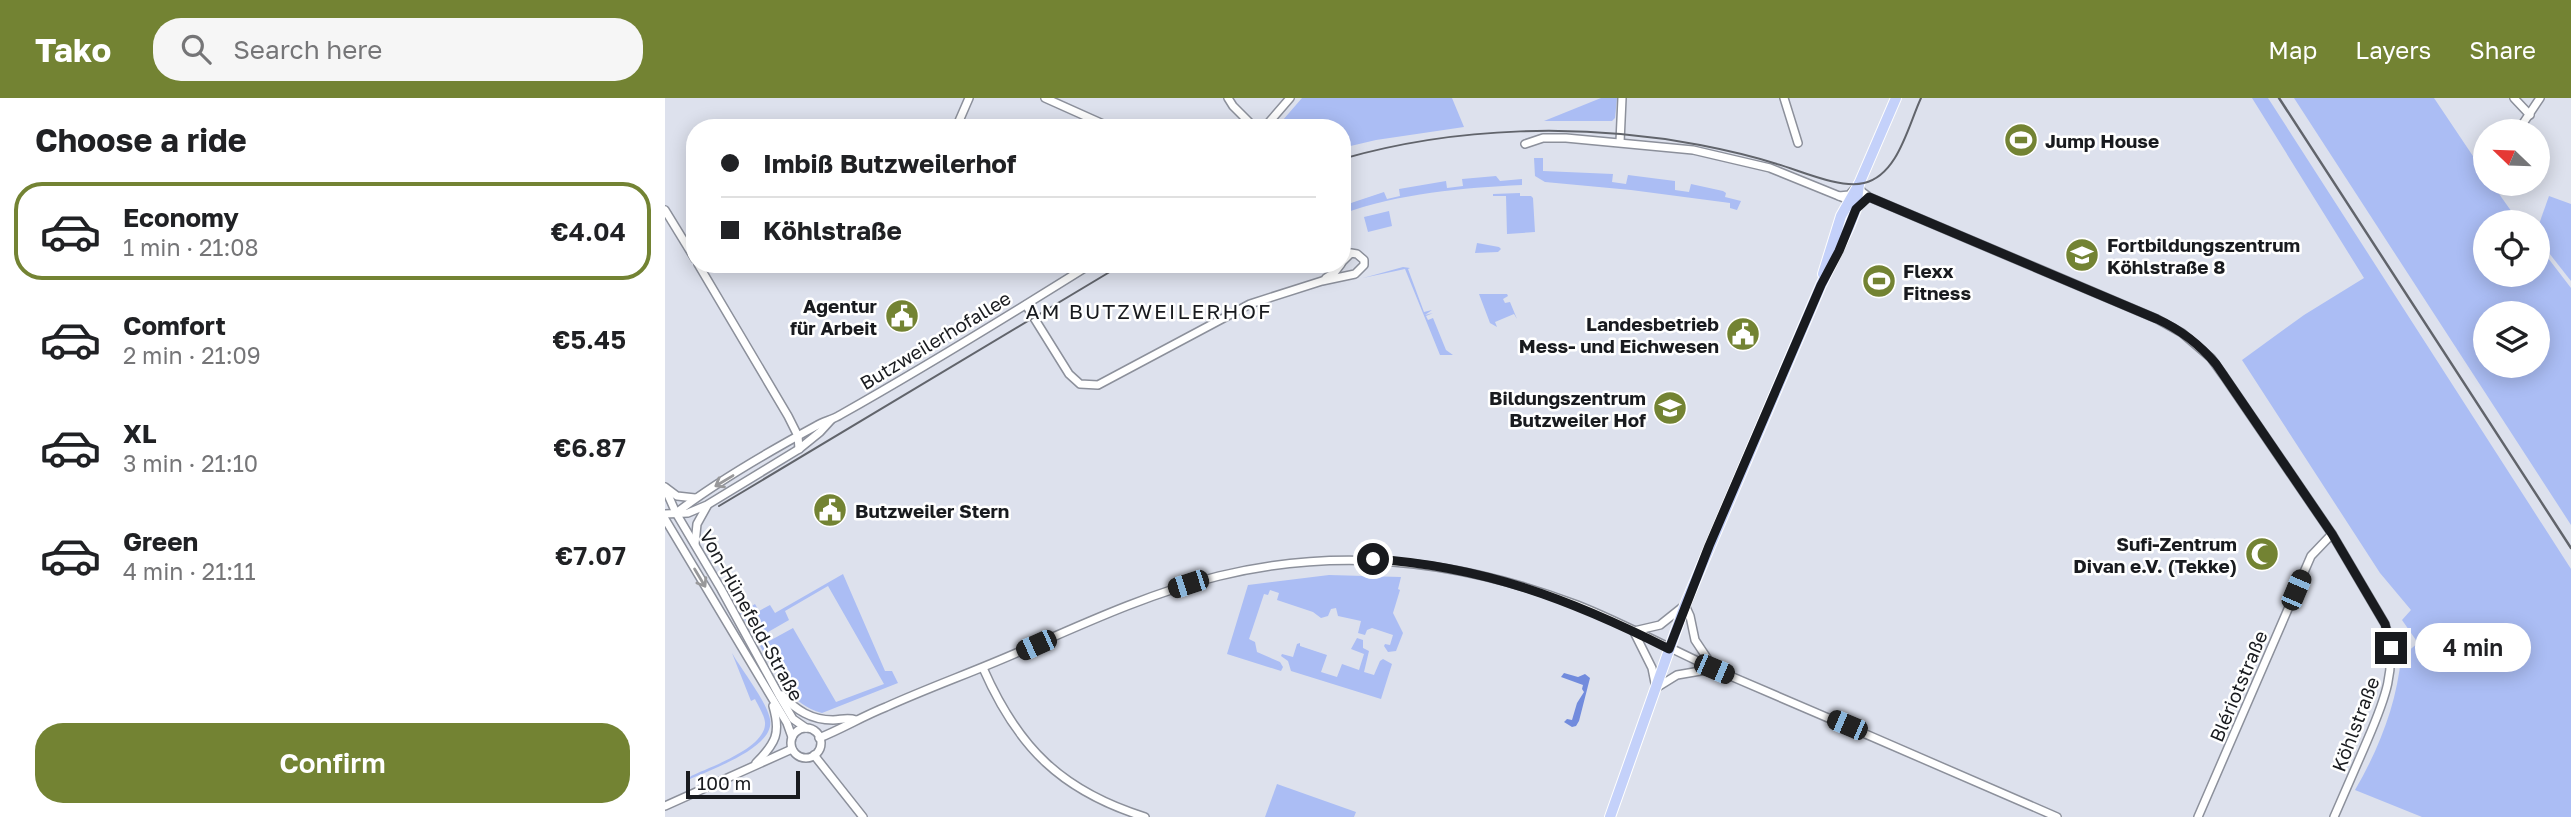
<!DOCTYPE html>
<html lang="en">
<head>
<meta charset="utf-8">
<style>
	body { margin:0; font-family:"Golos Text",sans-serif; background:#f6f6f6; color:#202124; height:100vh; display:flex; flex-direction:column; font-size:26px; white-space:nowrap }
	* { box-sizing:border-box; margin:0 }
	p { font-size:23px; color:#757577 }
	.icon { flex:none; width:38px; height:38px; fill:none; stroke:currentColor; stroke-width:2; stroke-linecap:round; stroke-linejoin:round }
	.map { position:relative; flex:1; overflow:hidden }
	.side { display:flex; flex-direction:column; background:#fff; width:665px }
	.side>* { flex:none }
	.hud { position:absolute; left:21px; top:21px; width:665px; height:154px; border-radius:28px; box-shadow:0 4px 18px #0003; display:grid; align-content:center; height:154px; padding:0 35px; background:#fff }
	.needle { width:46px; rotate:293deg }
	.buttons { position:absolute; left:1808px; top:21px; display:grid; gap:14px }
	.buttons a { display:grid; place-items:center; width:77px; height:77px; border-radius:50%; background:#fff; box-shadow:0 4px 18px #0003; font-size:35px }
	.scale { position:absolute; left:21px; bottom:18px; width:114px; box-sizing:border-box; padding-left:7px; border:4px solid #191b1f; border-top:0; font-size:19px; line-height:24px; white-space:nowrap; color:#191b1f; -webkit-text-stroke:5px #fff; paint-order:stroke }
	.end { position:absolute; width:32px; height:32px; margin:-16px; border:9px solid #191b1f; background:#fff; box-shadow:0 0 0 4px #fff }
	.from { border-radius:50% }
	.bubble { position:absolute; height:49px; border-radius:24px; background:#fff; box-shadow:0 4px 18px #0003; font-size:23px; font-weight:600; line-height:49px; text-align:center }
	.car { position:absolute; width:21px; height:42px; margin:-21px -10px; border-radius:9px; box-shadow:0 0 5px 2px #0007; background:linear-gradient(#222 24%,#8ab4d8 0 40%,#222 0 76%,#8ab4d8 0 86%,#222 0) }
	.hud b { display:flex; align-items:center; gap:24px; height:66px; font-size:26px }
	.hud b+b { border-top:2px solid #e0e0e0 }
	.hud i { width:18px; height:18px; background:#202124 }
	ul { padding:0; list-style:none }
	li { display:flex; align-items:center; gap:21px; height:98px; margin:0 14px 10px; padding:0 21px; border:4px solid transparent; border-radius:28px }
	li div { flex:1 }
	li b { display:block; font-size:26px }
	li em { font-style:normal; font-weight:600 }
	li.active { border-color:#738333 }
	li>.icon { width:63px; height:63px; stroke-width:1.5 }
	h2 { padding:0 35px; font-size:32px; line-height:84px }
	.action { display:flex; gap:14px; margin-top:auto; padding:14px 35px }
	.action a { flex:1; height:80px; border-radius:28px; background:#738333; color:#fff; font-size:28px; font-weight:600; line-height:80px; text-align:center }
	header { display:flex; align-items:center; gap:42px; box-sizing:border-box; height:98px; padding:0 35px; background:#738333; color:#fff }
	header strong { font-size:33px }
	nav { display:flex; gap:38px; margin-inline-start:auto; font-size:24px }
	.search { width:490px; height:63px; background:#f6f6f6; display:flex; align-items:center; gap:18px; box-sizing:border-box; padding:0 24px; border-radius:28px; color:#757577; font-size:26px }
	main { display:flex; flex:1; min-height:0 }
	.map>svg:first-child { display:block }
	.green { fill:#abbdf4; fill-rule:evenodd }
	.water { fill:#718bdd }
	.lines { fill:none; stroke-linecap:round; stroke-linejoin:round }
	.minor-casing { stroke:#8c909b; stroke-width:10 }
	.major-casing { stroke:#fff; stroke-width:12 }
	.minor { stroke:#fff; stroke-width:7 }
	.major { stroke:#c4d1fa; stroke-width:10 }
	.tram { stroke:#61646b; stroke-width:2 }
	.rail { stroke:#61646b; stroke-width:2.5 }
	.oneway { stroke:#98989a }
	.route { stroke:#191b1f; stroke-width:9 }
	.labels { text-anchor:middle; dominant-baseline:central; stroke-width:5; stroke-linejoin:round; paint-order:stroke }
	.poi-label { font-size:19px; font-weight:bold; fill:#191b1f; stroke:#fff; text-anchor:start }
	.street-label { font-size:19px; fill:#191b1f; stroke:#fff }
	.neighbourhood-label { font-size:21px; letter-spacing:2px; fill:#191b1f; stroke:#fff }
</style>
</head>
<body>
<header>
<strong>Tako</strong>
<div class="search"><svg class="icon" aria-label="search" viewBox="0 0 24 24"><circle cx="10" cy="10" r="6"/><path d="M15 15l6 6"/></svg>Search here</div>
<nav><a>Map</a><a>Layers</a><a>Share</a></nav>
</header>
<main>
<section class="side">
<h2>Choose a ride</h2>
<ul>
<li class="active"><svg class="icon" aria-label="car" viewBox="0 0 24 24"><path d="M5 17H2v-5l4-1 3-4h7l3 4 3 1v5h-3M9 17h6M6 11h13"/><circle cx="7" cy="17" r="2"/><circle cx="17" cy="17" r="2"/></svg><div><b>Economy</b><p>1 min · 21:08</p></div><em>€4.04</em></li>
<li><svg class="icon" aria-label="car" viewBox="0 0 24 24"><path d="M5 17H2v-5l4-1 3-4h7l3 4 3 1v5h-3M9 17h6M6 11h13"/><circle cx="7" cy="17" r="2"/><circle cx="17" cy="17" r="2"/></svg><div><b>Comfort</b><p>2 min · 21:09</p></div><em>€5.45</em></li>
<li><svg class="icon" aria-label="car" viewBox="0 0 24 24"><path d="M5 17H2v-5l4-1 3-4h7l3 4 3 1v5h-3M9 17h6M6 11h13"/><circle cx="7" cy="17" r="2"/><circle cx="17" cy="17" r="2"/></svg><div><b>XL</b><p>3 min · 21:10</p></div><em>€6.87</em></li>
<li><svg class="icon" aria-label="car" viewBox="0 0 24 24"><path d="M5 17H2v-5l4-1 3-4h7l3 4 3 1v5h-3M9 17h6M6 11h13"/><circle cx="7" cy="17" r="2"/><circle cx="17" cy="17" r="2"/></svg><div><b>Green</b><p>4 min · 21:11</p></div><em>€7.07</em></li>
</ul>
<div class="action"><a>Confirm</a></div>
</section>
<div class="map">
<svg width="1906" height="719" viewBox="0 0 1906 719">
	<rect width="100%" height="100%" fill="#dde1ed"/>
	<g class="green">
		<polygon points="637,0 787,0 799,29 711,42 677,50 677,30 611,30"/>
		<polygon points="936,0 952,0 950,20 947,23 879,23"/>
		<path d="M1587,0H1603L1906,471V719H1757L1690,692C1714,651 1732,605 1736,559L1753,545L1737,522L1746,512L1715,475L1577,262L1639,217L1699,180Z"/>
		<path d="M1629,0H1769L1820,76V86H1827L1854,124H1820V177H1872L1873,147L1906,190V427ZM1820,215H1872V268H1820Z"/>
		<polygon points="869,60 878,60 878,73 948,76 947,84 961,86 963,77 1010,83 1010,92 1024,94 1026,86 1058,93 1061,95 1060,99 1076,103 1072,112 1065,110 1065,105 966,92 880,84 870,78"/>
		<path d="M831,78L835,83L857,81V87C797,90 735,95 677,116V108L719,94L722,101L735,98L734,91L781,83L782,90L798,88L797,81Z"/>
		<polygon points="855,95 855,98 866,98 868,100 870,134 842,136 841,98 828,98 828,96"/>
		<polygon points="1884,98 1906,106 1906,183 1873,141 1873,129"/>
		<polygon points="724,113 727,128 703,134 699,119"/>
		<polygon points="812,145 834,149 836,151 833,154 810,155"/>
		<polygon points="738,169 745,170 743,171 759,214 767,212 760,217 768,215 761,218 763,222 768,220 781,252 788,257 775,257 740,171 698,180"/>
		<polygon points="814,196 842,196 843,198 838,201 840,205 845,204 852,221 849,216 830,224 832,229 825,225"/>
		<path d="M178,476L220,573H227L233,585L157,615C124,606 111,575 95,548L128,530L171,604L219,586L163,488L120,513L124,522L91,541L75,515L90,506L94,513L105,507L110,515Z"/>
		<polygon points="664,477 736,479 733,491 735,492 728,515 738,535 731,553 723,554 719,548 720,546 725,547 728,537 707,530 702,532 700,537 693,535 696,523 673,518 671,510 666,511 663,518 656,520 648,514 612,502 614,495 605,492 603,497 599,496 584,541 590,544 592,554 615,564 618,569 616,573 562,556 583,487"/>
		<polygon points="692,540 698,542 698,550 704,553 699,574 709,577 715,563 718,561 727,566 716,601 626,573 623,563 616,558 617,556 628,559 632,546 635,545 635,548 662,557 656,574 672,579 677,566 694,572 699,556 686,551"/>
		<path d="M67,555C76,571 102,604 105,621C111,650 44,672 23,682L26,678C45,669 98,651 100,627C101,619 93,608 90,601L86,603Z"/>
		<polygon points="612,686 691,714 689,719 600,719"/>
	</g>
	<polygon class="water" points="899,575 913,579 920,576 925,580 914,623 911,628 907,629 899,624 902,621 907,622 912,605 919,594 917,591 918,587 896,579"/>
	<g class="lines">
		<g class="minor-casing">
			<g id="minor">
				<polyline points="380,0 447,30"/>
				<polyline points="563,0 568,8 590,30"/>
				<polyline points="1119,0 1133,45"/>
				<polyline points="1849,0 1865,17"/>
				<polyline points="291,30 304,0"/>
				<polyline points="599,30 625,0"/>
				<polyline points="1853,33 1875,0"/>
				<polyline points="955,44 957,0"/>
				<polyline points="860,46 878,40 901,40 1028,52 1105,70 1179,100"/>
				<path d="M1174,98L1184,97L1194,86L1196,93L1204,99L1492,221L1517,235L1546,260L1559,278L1667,436L1720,526C1735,571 1717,608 1699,650C1689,673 1679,696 1669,719"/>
				<polyline points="0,112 30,161"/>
				<polyline points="33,166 123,318 133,338 134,351"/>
				<polyline points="661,180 669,175 676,166"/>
				<polyline points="361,207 404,276 415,286 433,287 585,206 657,183 690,176 699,167 699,162 692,156 686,155 677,164"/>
				<polyline points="0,389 12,398 30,400"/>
				<polyline points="0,390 11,415 56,491 115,599 128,621 141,630"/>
				<path d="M11,415C54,382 103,354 151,328C159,323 167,322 175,317C260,269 343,218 426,166"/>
				<polyline points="0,416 23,415 42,407 134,351 155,334 166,322"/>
				<polyline points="0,421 122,625 127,639"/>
				<polyline points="30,446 32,426 42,408"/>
				<polyline points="969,533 995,527 1020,507 1025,518 1030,542 1048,569"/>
				<polyline points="969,534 987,570 991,590 1012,577 1047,571"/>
				<path d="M318,570C353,650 397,693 480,719"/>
				<path d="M117,597C131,612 146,622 168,622C176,622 182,619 191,622"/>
				<circle cx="141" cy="645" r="15"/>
				<path d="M154,640C177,631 198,618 221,609C265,589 311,573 356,553C420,525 485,495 554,478C676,448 795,462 912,507C963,527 1012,555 1063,577C1173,624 1282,671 1392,719"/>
				<polyline points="149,657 198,719"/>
				<path d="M91,665C111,645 116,635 108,608"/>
				<polyline points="0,708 127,651"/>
				<polyline points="1533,719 1646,458 1667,436"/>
			</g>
		</g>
		<g class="major-casing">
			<g id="major">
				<polyline points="1158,176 1176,118 1194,86 1231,0"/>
				<polyline points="945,719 1020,507 1156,187 1184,129 1191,111 1194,86"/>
			</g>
		</g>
		<use href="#minor" class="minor"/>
		<use href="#major" class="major"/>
		<g class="tram">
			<path d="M677,61C792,28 918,25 1035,47C1061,52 1087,58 1112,66C1136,73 1175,91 1199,85C1233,77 1243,28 1256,0"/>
			<polyline points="54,408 458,166"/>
		</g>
		<polyline class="rail" points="1614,0 1906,450"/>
	</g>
	<defs><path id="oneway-shaft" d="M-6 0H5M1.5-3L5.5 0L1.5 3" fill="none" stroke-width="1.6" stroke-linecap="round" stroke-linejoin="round" transform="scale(1.75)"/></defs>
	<g class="oneway">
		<use href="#oneway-shaft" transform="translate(59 383) rotate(149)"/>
		<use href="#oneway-shaft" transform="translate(35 480) rotate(59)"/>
	</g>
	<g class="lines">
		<path class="route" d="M708,461C818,468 907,502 1004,551L1044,448L1156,187L1174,153L1191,111L1204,99L1492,221C1514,231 1535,247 1551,266L1667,436L1720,526L1726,550"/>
	</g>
	<defs>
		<g id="stadium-disc" transform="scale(1.75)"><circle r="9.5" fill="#738333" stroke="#fff"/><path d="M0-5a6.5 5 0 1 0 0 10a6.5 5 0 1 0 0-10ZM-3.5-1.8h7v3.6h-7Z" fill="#fff"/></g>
		<g id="school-disc" transform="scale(1.75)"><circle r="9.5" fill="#738333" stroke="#fff"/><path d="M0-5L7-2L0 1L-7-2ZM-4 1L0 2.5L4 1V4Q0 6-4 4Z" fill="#fff"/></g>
		<g id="civic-disc" transform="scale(1.75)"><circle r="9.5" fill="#738333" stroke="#fff"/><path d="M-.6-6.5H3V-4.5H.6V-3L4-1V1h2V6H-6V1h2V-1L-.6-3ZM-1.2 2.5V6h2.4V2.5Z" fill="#fff"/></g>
		<g id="mosque-disc" transform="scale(1.75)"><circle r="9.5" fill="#738333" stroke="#fff"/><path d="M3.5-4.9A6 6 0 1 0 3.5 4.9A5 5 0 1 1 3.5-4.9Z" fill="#fff"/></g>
	</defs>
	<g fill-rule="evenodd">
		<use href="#stadium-disc" x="1356" y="42"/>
		<use href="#school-disc" x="1417" y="157"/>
		<use href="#stadium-disc" x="1214" y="183"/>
		<use href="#civic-disc" x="237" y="218"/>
		<use href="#civic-disc" x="1078" y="236"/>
		<use href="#school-disc" x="1005" y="310"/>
		<use href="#civic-disc" x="165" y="412"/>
		<use href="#mosque-disc" x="1597" y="456"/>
	</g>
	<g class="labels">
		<g class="poi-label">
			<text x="1380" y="42">Jump House</text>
			<text x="1442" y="146">Fortbildungszentrum<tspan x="1442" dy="22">Köhlstraße 8</tspan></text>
			<text x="1238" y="172">Flexx<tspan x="1238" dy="22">Fitness</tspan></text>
			<text x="212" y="207" text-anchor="end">Agentur<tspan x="212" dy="22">für Arbeit</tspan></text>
			<text x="1054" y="225" text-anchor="end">Landesbetrieb<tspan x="1054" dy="22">Mess- und Eichwesen</tspan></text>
			<text x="981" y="299" text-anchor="end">Bildungszentrum<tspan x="981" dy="22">Butzweiler Hof</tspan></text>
			<text x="190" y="412">Butzweiler Stern</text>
			<text x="1572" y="445" text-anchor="end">Sufi-Zentrum<tspan x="1572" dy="22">Divan e.V. (Tekke)</tspan></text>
		</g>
		<g class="street-label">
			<text transform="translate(270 242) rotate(-31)">Butzweilerhofallee</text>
			<text transform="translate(87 517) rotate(61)">Von-Hünefeld-Straße</text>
			<text transform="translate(1573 588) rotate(-67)">Blériotstraße</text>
			<text transform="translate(1690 626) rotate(-69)">Köhlstraße</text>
		</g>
		<g class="neighbourhood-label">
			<text x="484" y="213">AM BUTZWEILERHOF</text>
		</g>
	</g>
</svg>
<div class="buttons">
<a><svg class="needle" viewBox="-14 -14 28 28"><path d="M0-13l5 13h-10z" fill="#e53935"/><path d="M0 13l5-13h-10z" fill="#757577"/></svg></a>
<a><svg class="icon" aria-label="locate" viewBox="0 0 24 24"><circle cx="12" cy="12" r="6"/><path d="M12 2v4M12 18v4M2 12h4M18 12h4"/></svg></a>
<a><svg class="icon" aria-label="layers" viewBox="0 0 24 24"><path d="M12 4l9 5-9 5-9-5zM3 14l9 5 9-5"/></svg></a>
</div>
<div class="scale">100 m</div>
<i class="end from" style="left:708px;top:461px"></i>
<i class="end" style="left:1726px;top:550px"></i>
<div class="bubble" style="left:1750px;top:525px;width:116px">4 min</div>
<i class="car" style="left:523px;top:486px;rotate:252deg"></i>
<i class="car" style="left:1631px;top:492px;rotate:23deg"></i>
<i class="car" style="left:371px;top:547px;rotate:246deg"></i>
<i class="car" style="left:1049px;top:571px;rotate:113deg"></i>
<i class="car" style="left:1182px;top:627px;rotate:293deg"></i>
<div class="hud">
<b><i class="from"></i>Imbiß Butzweilerhof</b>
<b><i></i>Köhlstraße</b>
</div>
</div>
</main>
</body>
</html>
